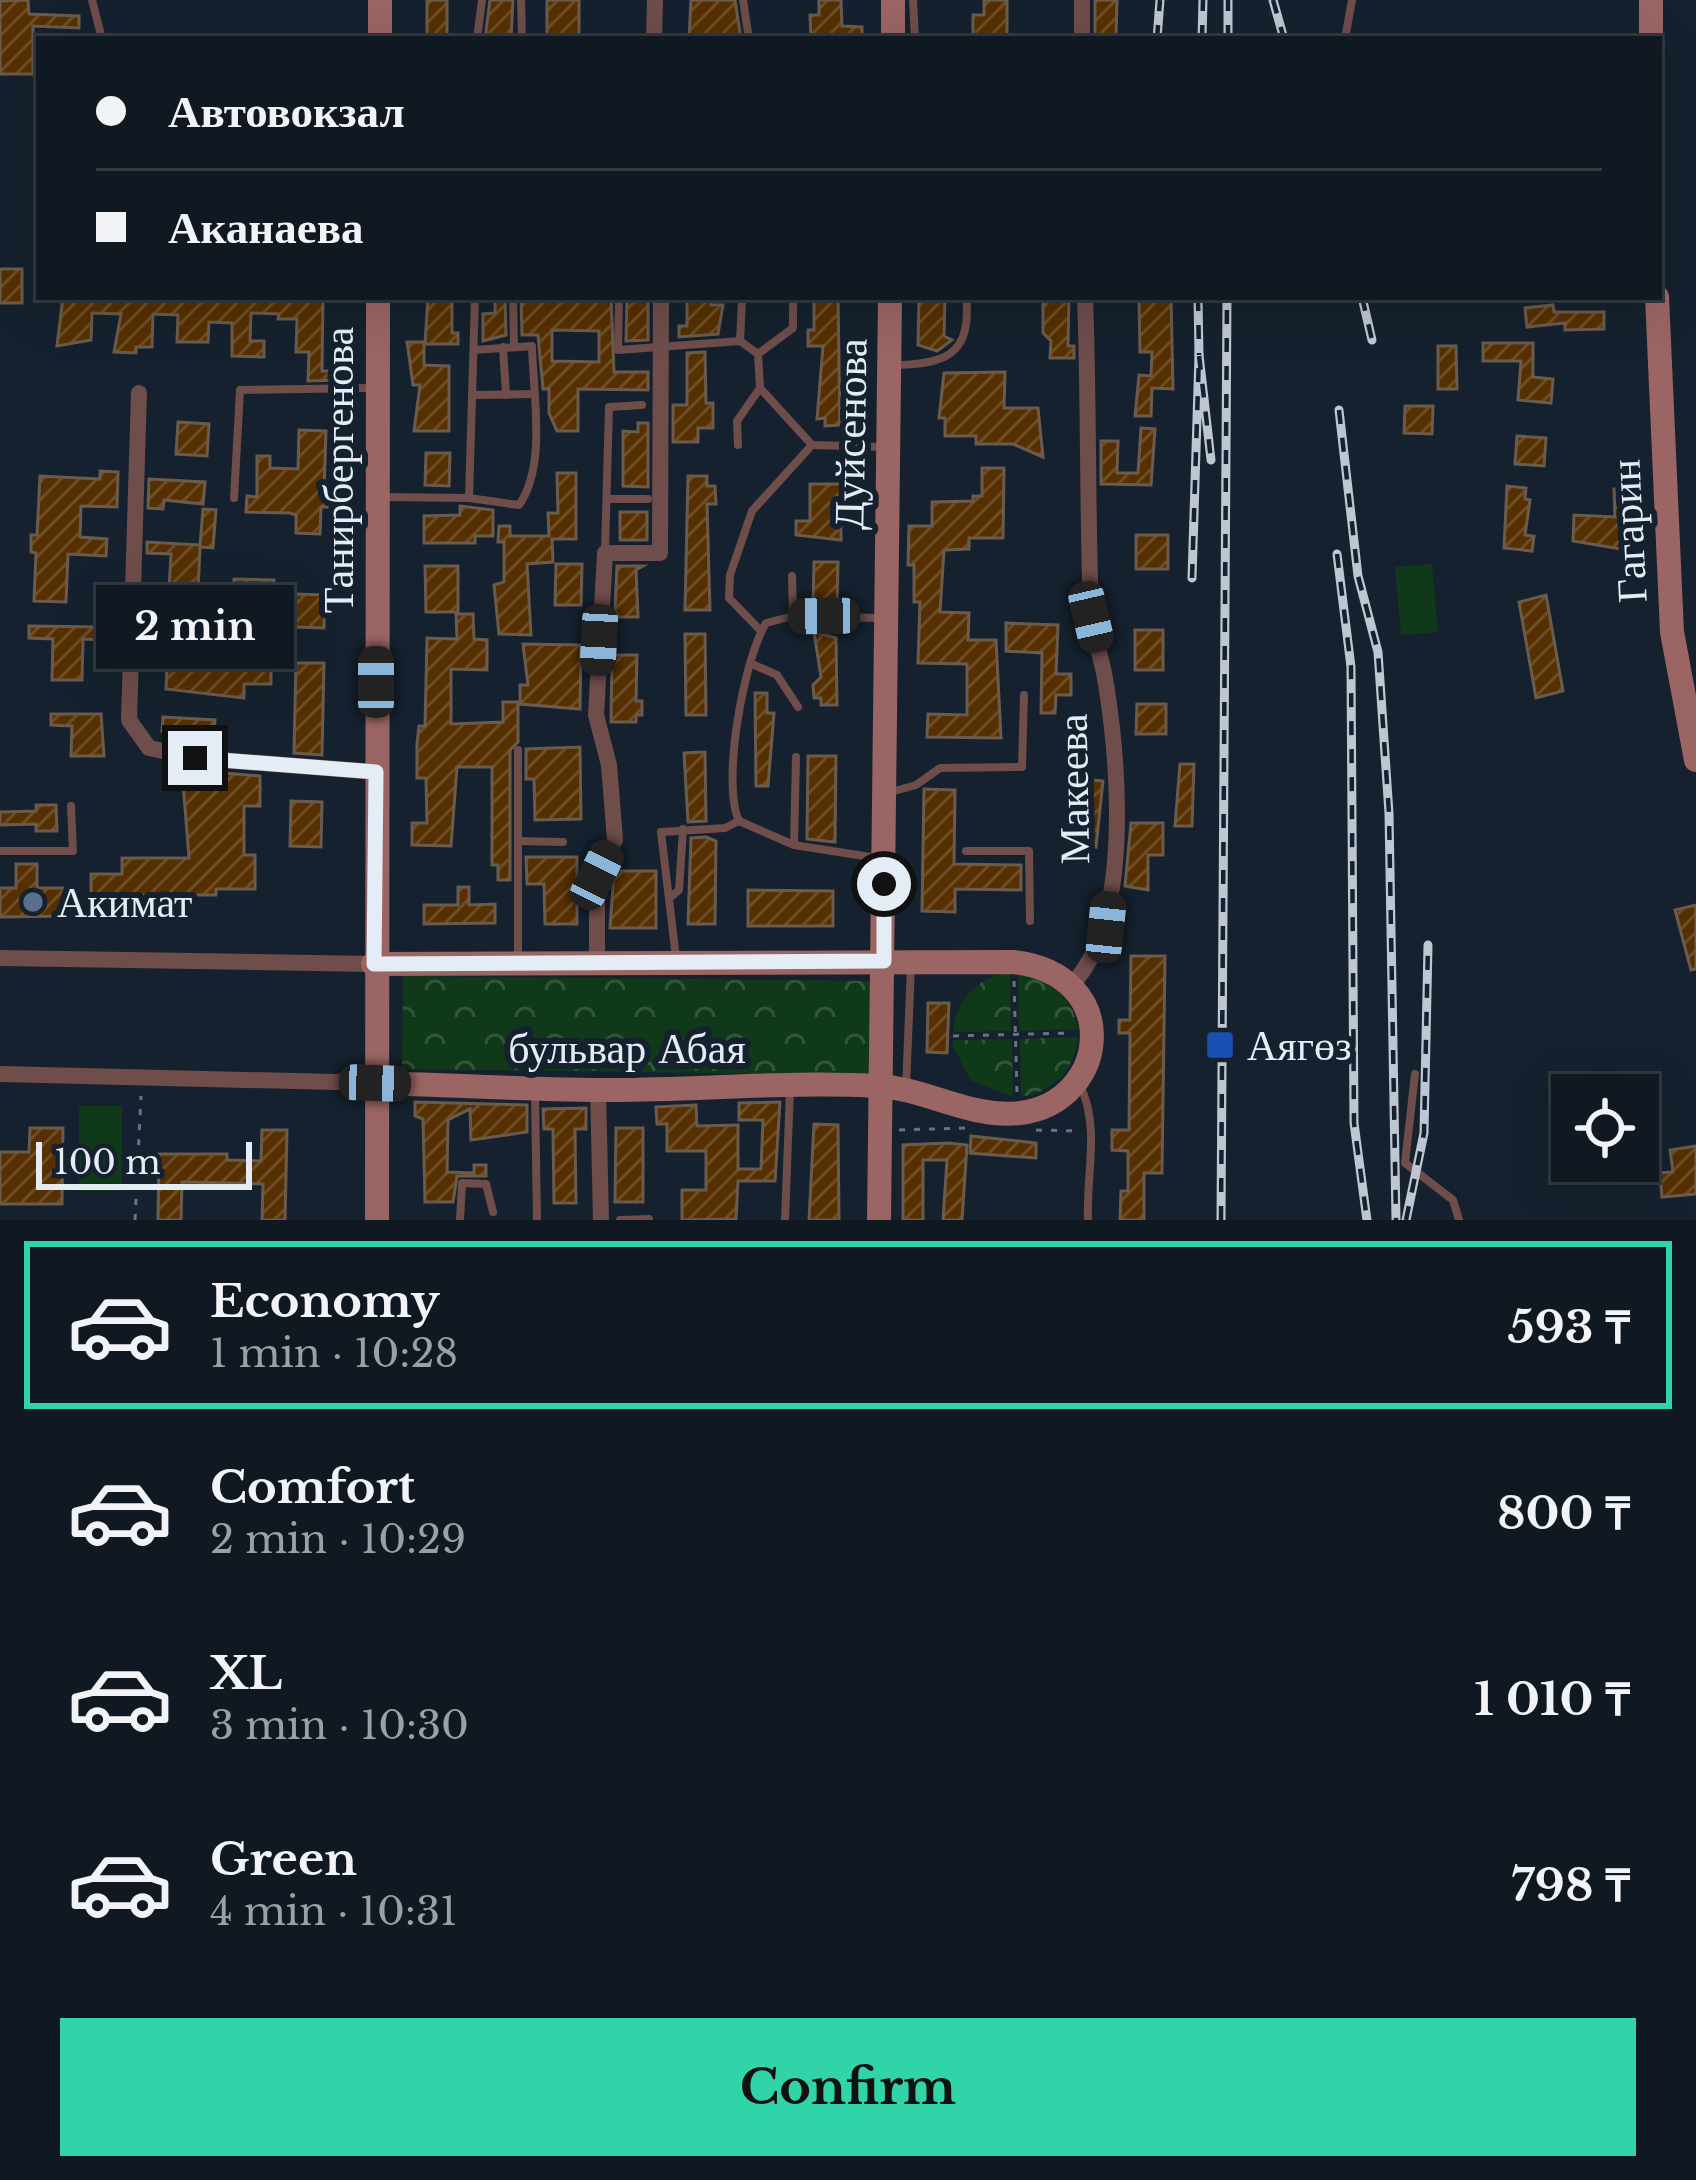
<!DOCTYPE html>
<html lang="en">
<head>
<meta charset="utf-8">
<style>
	body { margin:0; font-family:"Libre Baskerville",serif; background:#1e262f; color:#f1f3f6; height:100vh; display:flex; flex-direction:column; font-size:45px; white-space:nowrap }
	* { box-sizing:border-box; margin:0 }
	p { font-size:39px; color:#9ca0a5 }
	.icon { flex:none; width:66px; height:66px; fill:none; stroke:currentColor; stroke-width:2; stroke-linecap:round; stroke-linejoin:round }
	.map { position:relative; height:1220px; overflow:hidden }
	.panel { display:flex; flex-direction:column; background:#101922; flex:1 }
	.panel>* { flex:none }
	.top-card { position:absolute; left:36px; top:36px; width:1626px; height:264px; border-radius:0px; box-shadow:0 12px 48px #0002,0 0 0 3px #303840; display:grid; align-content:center; height:264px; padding:0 60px; background:#101922 }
	.controls { position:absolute; left:1551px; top:1074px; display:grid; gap:24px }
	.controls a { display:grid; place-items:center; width:108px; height:108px; border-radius:0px; background:#101922; box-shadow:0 12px 48px #0002,0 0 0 3px #303840; font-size:60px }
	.scale { position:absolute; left:36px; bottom:30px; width:216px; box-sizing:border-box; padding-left:12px; border:6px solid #e4ecf6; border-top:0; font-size:33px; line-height:42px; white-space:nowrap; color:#e4ecf6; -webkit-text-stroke:9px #15212e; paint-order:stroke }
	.end { position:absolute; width:54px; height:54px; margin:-27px; border:15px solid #e4ecf6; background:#111; box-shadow:0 0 0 6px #111 }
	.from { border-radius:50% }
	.bubble { position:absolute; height:84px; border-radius:0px; background:#101922; box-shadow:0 12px 48px #0002,0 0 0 3px #303840; font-size:39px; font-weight:700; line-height:84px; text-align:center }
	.car { position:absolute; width:36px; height:72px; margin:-36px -18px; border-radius:15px; box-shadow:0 0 9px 3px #0007; background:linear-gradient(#222 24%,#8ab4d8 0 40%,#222 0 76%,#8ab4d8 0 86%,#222 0) }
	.top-card b { display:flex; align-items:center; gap:42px; height:114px; font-size:45px }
	.top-card b+b { border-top:3px solid #303840 }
	.top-card i { width:30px; height:30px; background:#f1f3f6 }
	ul { padding:21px 0 0; list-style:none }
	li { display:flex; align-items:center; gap:36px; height:168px; margin:0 24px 18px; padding:0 36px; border:6px solid transparent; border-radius:0px }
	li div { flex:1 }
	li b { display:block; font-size:45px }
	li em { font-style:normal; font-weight:700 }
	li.on { border-color:#31d4a9 }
	li>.icon { width:108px; height:108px; stroke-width:1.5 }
	.action { display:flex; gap:24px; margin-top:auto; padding:24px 60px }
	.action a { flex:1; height:138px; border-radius:0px; background:#31d4a9; color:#111; font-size:48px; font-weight:700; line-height:138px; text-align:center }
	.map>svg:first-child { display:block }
	.forest { fill:url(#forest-crowns) }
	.pitch { fill:#0f3918 }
	.building { fill:url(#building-hatch); stroke:#6b5b4d; stroke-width:3; fill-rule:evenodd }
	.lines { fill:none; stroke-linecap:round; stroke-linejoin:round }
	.path { stroke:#6a7480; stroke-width:3; stroke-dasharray:6 9; stroke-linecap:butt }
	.lane { stroke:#6e4d4b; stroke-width:8 }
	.street { stroke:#6e4d4b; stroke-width:16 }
	.secondary { stroke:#9a6562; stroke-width:24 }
	.rail-casing { stroke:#bec6d1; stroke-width:9 }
	.rail { stroke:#15212e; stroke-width:4.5; stroke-dasharray:14; stroke-linecap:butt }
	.route { stroke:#e4ecf6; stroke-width:15 }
	.service-dot { fill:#5c6f8a; stroke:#15212e; stroke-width:4.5 }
	.transit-dot { fill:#1a4fb4; stroke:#15212e; stroke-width:4.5 }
	.labels { text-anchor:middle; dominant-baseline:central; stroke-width:12; stroke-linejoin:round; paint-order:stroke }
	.street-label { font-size:42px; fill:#e4ecf6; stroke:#15212e }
	.poi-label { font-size:42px; fill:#e4ecf6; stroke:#15212e; text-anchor:start }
</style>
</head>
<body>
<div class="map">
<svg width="1696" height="1220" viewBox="0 0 1696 1220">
	<defs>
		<pattern id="forest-crowns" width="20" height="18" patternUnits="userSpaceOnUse" patternTransform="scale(3)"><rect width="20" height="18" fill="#0f3918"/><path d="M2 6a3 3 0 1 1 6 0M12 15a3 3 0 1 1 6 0" fill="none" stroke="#32563a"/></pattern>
		<pattern id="building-hatch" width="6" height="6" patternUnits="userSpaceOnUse" patternTransform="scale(3)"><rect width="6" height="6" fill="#563000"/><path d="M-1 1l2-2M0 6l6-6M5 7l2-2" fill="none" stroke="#6e4e26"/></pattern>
	</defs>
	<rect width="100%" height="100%" fill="#15212e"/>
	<g class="forest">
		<path d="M1010,972L1011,1031L953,1032C956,999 978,977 1010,972Z"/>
		<path d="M1018,972C1050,985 1072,992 1078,1029L1019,1031Z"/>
		<polygon points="403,976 870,981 869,1075 402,1069"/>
		<path d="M1078,1037C1075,1070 1053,1092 1021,1097L1020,1039Z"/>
		<polygon points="1012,1039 1013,1097 971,1081 953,1046 953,1040"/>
	</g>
	<g class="pitch">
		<polygon points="1432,564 1438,632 1401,635 1395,567"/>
		<rect x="79" y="1106" width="43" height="85"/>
	</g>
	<g class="building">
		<polygon points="28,0 29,14 79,16 79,28 33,26 33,74 0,74 0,1"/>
		<rect x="427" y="0" width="20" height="39"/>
		<polygon points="490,0 513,0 511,39 485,39"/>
		<rect x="547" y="0" width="32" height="39"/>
		<polygon points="691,0 735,0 741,39 689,38"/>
		<polygon points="819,0 841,0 842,26 862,27 862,39 811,39 810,15 819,15"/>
		<polygon points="984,0 1007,0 1007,39 973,39 973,15 984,15"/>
		<polygon points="1095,0 1117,0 1116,39 1095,39"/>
		<rect x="0" y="269" width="22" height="34"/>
		<polygon points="63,297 323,297 322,371 339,371 338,380 308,381 309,352 296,352 297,319 278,319 279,314 251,313 250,341 264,341 264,357 232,356 232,323 209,322 208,342 177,342 178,315 153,314 152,347 136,347 136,353 114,352 121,314 92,313 91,340 57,346"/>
		<polygon points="428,297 452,297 452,333 458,333 458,344 425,344"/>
		<polygon points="495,297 505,297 506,335 483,341 483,314 495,313"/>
		<path d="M521,297H611L614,372H648V390L578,389V431H557L549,413V389H543L538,335H522ZM552,330L599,331V362L552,361Z"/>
		<polygon points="627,297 648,297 648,340 626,341"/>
		<polygon points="687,297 711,297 711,305 723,305 718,334 679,337 679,326 687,326"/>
		<polygon points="838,297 840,425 825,426 825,418 817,419 823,346 808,346 808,330 814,330 814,298"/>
		<polygon points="919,297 945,297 944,336 952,340 937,351 918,345"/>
		<polygon points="1043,297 1069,297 1068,346 1074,346 1074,358 1050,358 1051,341 1043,333"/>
		<polygon points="1139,297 1171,297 1173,389 1152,388 1151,416 1135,416 1139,375 1151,376 1152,352 1140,352"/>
		<polygon points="1553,305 1554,312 1604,312 1604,329 1565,330 1565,323 1527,327 1525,308"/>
		<polygon points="407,342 424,342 424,365 449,366 449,431 414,431 420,385 413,385"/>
		<polygon points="1483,343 1533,343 1533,377 1553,379 1551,403 1518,400 1521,361 1483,361"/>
		<polygon points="1438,346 1456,346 1457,389 1438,389"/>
		<polygon points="705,352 706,403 713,403 713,428 698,428 698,442 673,442 673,405 687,405 687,353"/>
		<polygon points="1005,372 1004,408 1038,408 1043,457 1013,444 976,444 976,436 945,436 945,418 939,418 944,373"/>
		<polygon points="1405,406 1433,406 1432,434 1404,433"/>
		<polygon points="178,422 209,424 207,456 176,454"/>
		<polygon points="638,423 648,423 648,487 623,486 623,431 638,432"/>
		<polygon points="1141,428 1155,429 1151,485 1101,484 1101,441 1118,441 1117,473 1138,473"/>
		<polygon points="299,430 326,431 324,492 338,492 337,507 321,507 320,534 296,533 296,515 290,513 246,512 247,496 257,497 257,456 270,456 270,468 298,469"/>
		<polygon points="1517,436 1546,438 1544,466 1515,464"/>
		<polygon points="426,453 450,453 449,486 425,485"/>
		<polygon points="982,468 1004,468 1003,538 969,538 969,549 944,550 940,612 969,613 968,640 996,640 1001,738 927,737 928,714 967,715 967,664 918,663 920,602 914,602 914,565 908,565 909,526 932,526 932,502 973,501 973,496 982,496"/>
		<polygon points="844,470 858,470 859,525 841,525 841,540 796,535 796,521 810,521 810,484 844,484"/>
		<polygon points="100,471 118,472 117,507 81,506 80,537 107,539 106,556 68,554 66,602 34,601 36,553 31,552 31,535 37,535 40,476 100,479"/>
		<polygon points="557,473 576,473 576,539 552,539 553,562 527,564 531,635 499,634 494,585 504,582 504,542 498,542 499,526 510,526 510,536 549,536 548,513 558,513"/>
		<polygon points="688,476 707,476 707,486 715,486 716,504 707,504 710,610 685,610"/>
		<polygon points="149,479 205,482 203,504 164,500 163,509 148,508"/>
		<polygon points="1507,486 1526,488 1525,499 1530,500 1525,535 1534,536 1532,551 1504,548"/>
		<polygon points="1614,489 1640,489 1633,551 1573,541 1574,515 1615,517"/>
		<polygon points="460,506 493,510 493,536 475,536 475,543 424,543 424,516 460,515"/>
		<polygon points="203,509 216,510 213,548 200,547 198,592 173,596 169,590 171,554 147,553 147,542 200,545"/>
		<rect x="620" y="512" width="27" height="28"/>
		<rect x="1136" y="535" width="32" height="34"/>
		<polygon points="814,562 838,562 837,606 813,605"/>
		<polygon points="556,564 582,564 581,605 555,605"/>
		<polygon points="425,566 458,566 458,612 426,612"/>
		<polygon points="617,566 643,566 636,570 638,617 619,617 615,611"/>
		<polygon points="234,579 274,580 267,619 273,619 273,635 232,634"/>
		<polygon points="295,594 324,595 324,628 295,627"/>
		<polygon points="1546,595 1563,691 1536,698 1519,602"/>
		<polygon points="456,614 473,614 474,639 487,640 487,670 451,669 451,724 503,722 503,702 518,702 518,742 510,750 510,880 498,880 498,865 492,865 492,767 457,767 451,846 412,845 412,823 427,823 426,778 417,778 417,744 419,726 425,726 427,638 457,639"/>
		<polygon points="1006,623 1058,625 1056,674 1071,674 1071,695 1056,695 1055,713 1041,713 1042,653 1006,651"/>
		<polygon points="29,626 103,627 103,640 83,639 82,680 52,680 53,639 29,638"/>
		<polygon points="145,628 210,633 201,669 254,670 254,661 271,661 271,684 244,684 244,698 166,689 167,666 143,664"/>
		<rect x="1135" y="630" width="28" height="40"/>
		<polygon points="814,632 836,638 837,705 821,705 821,698 814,698 813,685 821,677"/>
		<polygon points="685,634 705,634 706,715 686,715"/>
		<polygon points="523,644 581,645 580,709 520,704 520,685 528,685"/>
		<polygon points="612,655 637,655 636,701 642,701 642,715 636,715 636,722 611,722"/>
		<polygon points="296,663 324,663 322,755 294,753"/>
		<polygon points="755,693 767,693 767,713 774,713 768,786 756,786"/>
		<polygon points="1137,704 1166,704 1166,734 1136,734"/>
		<polygon points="51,714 101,714 104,756 71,756 72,726 51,725"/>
		<polygon points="163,717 215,720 214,734 162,731"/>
		<polygon points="580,747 581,819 535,820 534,779 526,779 526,749"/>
		<polygon points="705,752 706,821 688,822 684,753"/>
		<polygon points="808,756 836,756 835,842 807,839"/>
		<polygon points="1180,764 1194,764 1192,826 1175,826"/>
		<polygon points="202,771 260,776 260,806 244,806 244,855 255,855 255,889 216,889 216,895 91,895 91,874 122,874 122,858 189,858 183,783 202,783"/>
		<polygon points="1084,779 1103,781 1096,847 1076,845"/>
		<polygon points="924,789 955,790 954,864 1021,865 1021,890 955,889 955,912 922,911"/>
		<polygon points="291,801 322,802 321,847 290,846"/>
		<polygon points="36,805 56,805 57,831 36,831 36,824 0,825 0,812 36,811"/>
		<polygon points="1131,823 1163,823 1163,855 1148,855 1148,890 1125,886"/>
		<polygon points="706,837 716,841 715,924 688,924 691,838"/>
		<polygon points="526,857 577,857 577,924 545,924 544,884 527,884"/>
		<polygon points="16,864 37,864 37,888 66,888 66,916 0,917 0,888 16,888"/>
		<polygon points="614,871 656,871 656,928 610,928"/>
		<polygon points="458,887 469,887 469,905 495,904 495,923 424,924 424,905 458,905"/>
		<polygon points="748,890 833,891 833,926 748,926"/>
		<polygon points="1696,905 1696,969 1691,970 1675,910"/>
		<polygon points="1131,956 1165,956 1162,1173 1144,1173 1144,1220 1120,1220 1121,1191 1128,1191 1128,1151 1112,1150 1112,1130 1129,1130 1130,1033 1119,1033 1119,1020 1130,1020"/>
		<polygon points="928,1003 949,1003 947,1053 927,1052"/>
		<polygon points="415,1102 527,1105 527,1132 471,1140 470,1109 448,1120 447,1172 474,1173 474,1165 486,1165 486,1176 457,1176 453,1202 425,1202 423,1119 415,1116"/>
		<polygon points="780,1102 775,1181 738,1181 736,1219 682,1220 682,1190 706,1190 706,1151 667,1151 667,1124 657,1124 656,1107 696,1105 697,1126 738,1125 738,1169 761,1169 763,1120 739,1120 739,1103"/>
		<polygon points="586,1108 586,1129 575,1129 576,1203 554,1203 553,1129 544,1129 543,1109"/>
		<polygon points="814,1124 838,1125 839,1220 809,1220"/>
		<polygon points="30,1128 63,1128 62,1204 0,1204 0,1152 29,1152"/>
		<polygon points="616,1128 643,1128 643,1202 615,1202"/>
		<polygon points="262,1130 287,1130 285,1220 262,1220 263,1184 182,1182 181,1220 158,1220 159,1154 227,1154 227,1160 261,1161"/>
		<polygon points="971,1136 1036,1143 1036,1158 970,1153"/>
		<polygon points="948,1143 967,1145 962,1220 943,1220 947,1160 923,1160 923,1220 903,1220 903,1145"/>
		<polygon points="1696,1146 1696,1194 1662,1197 1660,1173 1673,1172 1670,1150"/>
	</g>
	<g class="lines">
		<g class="path">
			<polyline points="1014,981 1017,1092"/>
			<polyline points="953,1036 1071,1033"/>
			<polyline points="899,1130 966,1128"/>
			<polyline points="1036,1130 1080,1131"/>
			<polyline points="135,1220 141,1096"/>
		</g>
		<g class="lane">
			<polyline points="92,0 102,39"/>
			<polyline points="521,0 522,39"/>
			<polyline points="743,0 749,39"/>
			<polyline points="913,0 915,39"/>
			<polyline points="477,39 482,0"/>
			<polyline points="1345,39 1352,0"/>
			<polyline points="513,297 514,346"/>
			<polyline points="619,297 618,350 740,341 758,354"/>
			<polyline points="793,305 793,328 758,354 760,388 812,445 884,447"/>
			<polyline points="740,341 742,301"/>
			<polyline points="503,347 506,395"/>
			<path d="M891,365C943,365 973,356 966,297"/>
			<polyline points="472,395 533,394"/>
			<polyline points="738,445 737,421 760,388"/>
			<polyline points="384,497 469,498 475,297"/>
			<polyline points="234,498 240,390 371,388"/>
			<path d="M469,498L519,505C547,465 533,394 532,346L474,350"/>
			<polyline points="608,499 648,499"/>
			<polyline points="605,551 609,407 642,405"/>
			<polyline points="792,576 793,616"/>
			<polyline points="761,631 729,598 730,575 752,511 812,445"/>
			<polyline points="752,664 777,675 798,707"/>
			<polyline points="887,793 916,785 940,768 1022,767 1024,695"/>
			<polyline points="518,841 563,842"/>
			<polyline points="794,845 796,757"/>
			<polyline points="0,851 73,851 71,806"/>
			<polyline points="966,851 1029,851 1030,921"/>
			<path d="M877,858L794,845L739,821C721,782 744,659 766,623L793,616L881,618"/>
			<polyline points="672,896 679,890 683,829"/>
			<polyline points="676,958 661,832 725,828 739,821"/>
			<polyline points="518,962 518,750"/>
			<polyline points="1415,1074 1405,1163 1453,1200 1459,1220"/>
			<path d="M1081,1087C1100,1130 1086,1174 1088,1220"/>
			<polyline points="906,1088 911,966"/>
			<polyline points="535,1095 537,1220"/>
			<polyline points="460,1220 462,1183 486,1184 493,1212"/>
			<polyline points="620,1220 649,1219"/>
			<polyline points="785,1220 790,1090"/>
		</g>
		<g class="street">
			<polyline points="654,39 655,0"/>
			<polyline points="1082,39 1082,0"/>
			<polyline points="139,393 129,720 149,748 195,758 376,772"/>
			<polyline points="0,958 373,964"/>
			<polyline points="597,963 597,876 615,840 609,765 596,715 605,553 660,553 661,297"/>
			<path d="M1073,983C1133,920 1119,755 1104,673C1100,652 1091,631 1091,610C1087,506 1089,401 1085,297"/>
			<polyline points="0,1074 375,1083"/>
			<polyline points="598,1089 601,1220"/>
		</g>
		<g class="secondary">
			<polyline points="1651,0 1651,39"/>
			<polyline points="380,39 380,0"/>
			<polyline points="893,39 893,0"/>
			<polyline points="1657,297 1672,632 1696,760"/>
			<path d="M373,964L1013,962C1124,974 1110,1102 1020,1113C971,1119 926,1088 877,1086C790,1081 700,1090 613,1090C533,1090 454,1085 375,1083"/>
			<polyline points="377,1220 378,297"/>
			<polyline points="879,1220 890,297"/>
		</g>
		<g class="rail-casing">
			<g id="rail">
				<polyline points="1273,0 1284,39"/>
				<polyline points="1157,39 1160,0"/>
				<polyline points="1202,39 1203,0"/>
				<polyline points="1228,39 1228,0"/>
				<polyline points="1198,297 1199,355"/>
				<polyline points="1362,297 1372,340"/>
				<polyline points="1339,410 1358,576 1378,652 1389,813 1396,1220"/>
				<polyline points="1337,554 1351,667 1354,1123 1367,1220"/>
				<polyline points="1192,578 1199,355 1211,460"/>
				<polyline points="1221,1220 1227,297"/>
				<polyline points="1406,1220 1424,1133 1428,945"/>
			</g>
		</g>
		<use href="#rail" class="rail"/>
	</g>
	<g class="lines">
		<polyline class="route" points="195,758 376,772 374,964 884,961 884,884"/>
	</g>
	<circle class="service-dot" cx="33" cy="902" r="12"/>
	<rect class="transit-dot" x="1205" y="1030" width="30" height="30" rx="6"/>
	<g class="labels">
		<g class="street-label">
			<text transform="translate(850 434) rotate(-89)">Дуйсенова</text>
			<text transform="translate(338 470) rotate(-90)">Танирбергенова</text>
			<text transform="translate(1628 531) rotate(-93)">Гагарин</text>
			<text transform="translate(1073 789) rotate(-91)">Макеева</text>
			<text x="627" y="1048">бульвар Абая</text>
		</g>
		<g class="poi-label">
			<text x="57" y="902">Акимат</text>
			<text x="1247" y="1045">Аягөз</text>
		</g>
	</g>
</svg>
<div class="controls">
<a><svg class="icon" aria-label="locate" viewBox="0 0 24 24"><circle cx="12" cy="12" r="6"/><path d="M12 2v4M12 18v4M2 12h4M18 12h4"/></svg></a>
</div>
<div class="scale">100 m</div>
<i class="end from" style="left:884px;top:884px"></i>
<i class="end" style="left:195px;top:758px"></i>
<div class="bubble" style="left:96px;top:585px;width:198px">2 min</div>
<i class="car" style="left:824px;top:616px;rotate:269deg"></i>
<i class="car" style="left:1091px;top:617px;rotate:167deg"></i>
<i class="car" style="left:599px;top:640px;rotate:183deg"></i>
<i class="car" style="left:376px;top:682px;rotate:0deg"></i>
<i class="car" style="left:597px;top:875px;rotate:26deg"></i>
<i class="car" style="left:1106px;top:927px;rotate:6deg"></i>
<i class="car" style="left:375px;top:1083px;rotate:92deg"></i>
<div class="top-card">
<b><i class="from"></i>Автовокзал</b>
<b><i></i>Аканаева</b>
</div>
</div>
<section class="panel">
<ul>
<li class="on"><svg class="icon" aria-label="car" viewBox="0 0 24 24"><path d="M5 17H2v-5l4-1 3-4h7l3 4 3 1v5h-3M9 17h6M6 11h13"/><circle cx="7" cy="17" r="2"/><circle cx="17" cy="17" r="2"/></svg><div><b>Economy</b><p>1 min · 10:28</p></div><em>593 ₸</em></li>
<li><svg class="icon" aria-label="car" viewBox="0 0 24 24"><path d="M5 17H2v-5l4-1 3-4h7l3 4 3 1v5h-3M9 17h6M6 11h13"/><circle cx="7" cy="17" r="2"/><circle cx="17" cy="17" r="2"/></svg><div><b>Comfort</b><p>2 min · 10:29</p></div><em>800 ₸</em></li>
<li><svg class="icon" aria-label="car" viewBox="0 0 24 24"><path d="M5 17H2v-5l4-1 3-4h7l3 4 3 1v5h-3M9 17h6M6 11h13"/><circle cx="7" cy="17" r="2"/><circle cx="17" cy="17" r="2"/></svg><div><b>XL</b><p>3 min · 10:30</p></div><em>1 010 ₸</em></li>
<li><svg class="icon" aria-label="car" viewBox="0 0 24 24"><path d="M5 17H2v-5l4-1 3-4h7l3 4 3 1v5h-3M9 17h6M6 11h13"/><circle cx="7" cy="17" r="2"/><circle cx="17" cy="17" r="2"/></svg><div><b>Green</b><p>4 min · 10:31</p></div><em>798 ₸</em></li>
</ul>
<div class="action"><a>Confirm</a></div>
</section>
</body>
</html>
